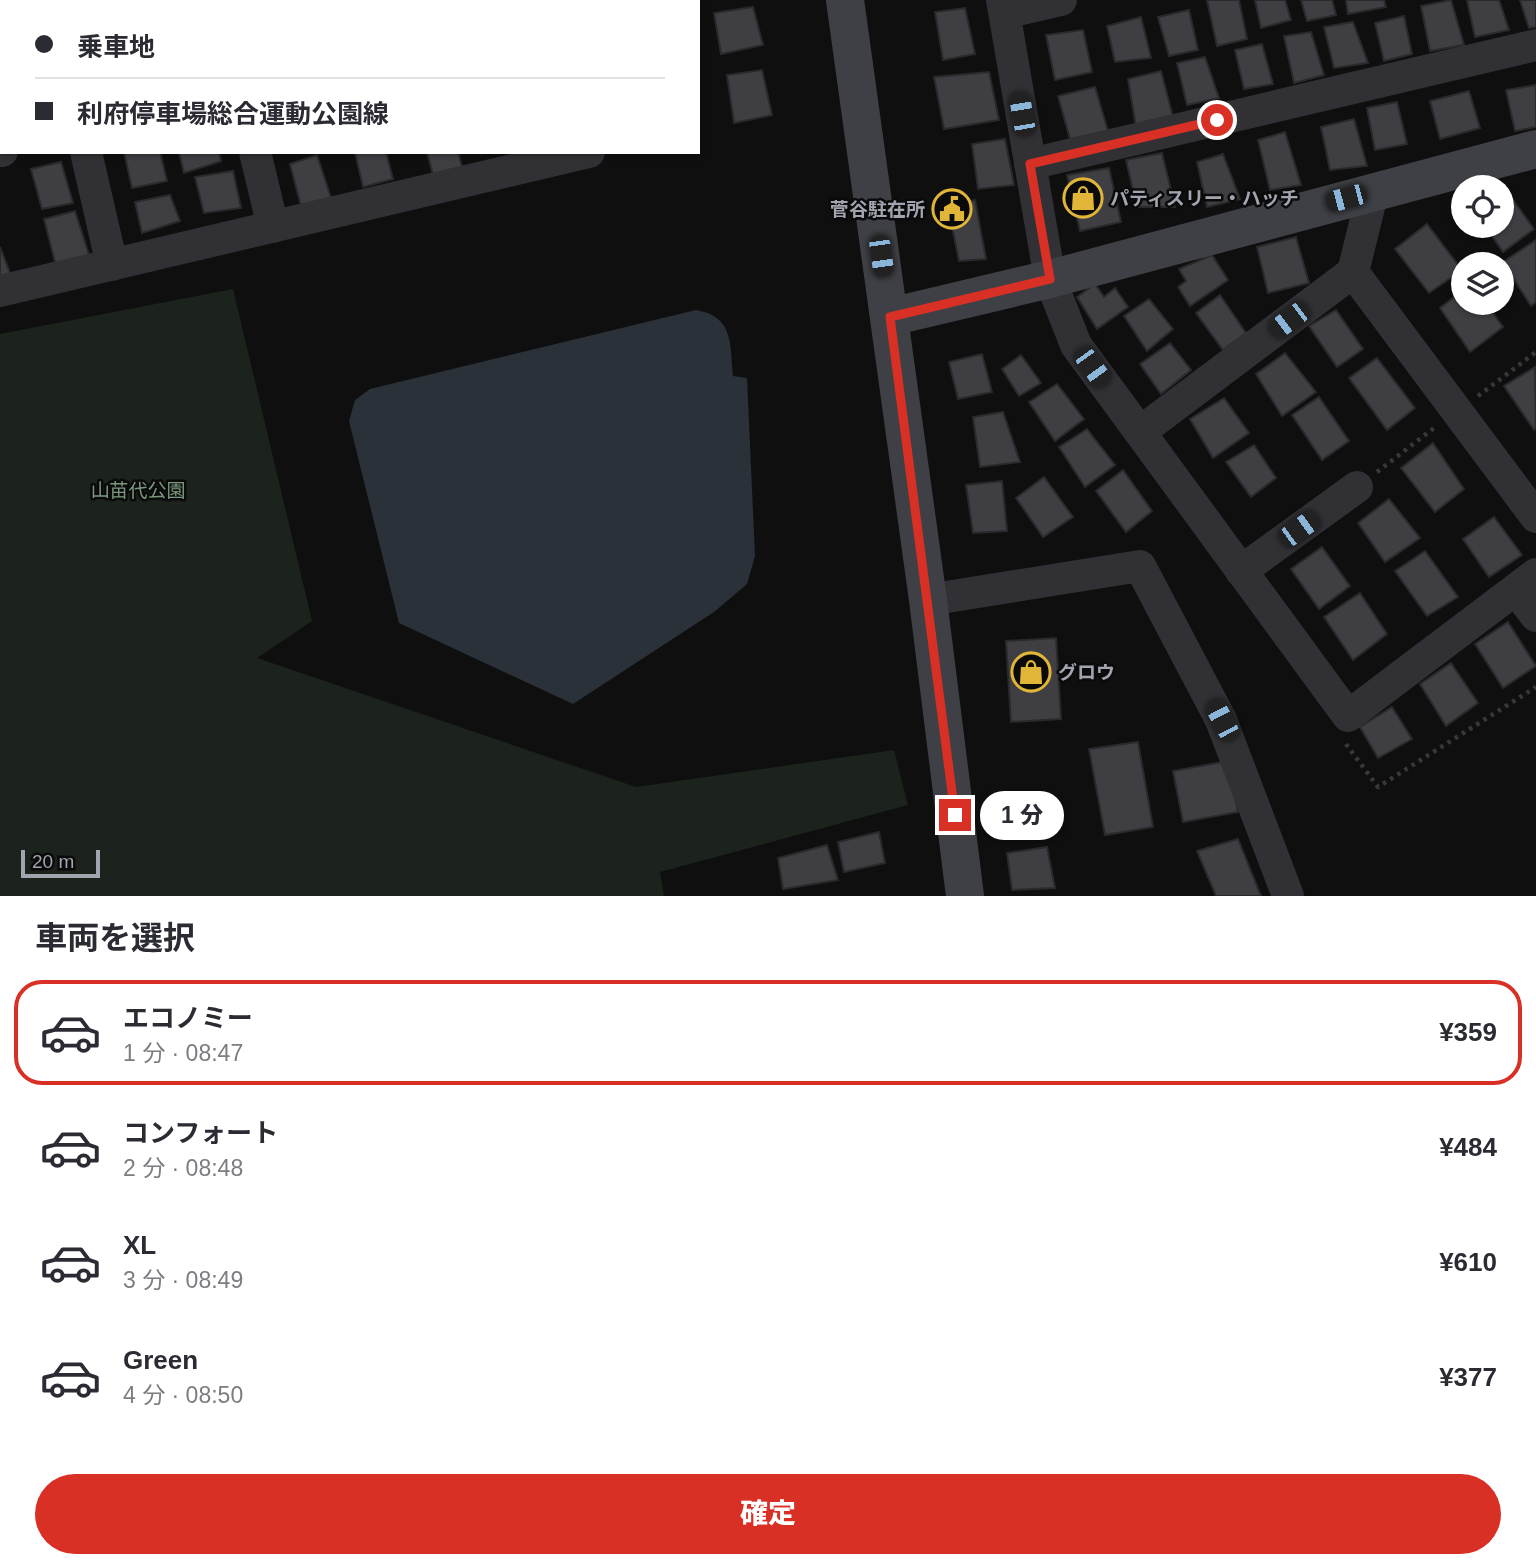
<!DOCTYPE html>
<html lang="ja">
<head>
<meta charset="utf-8">
<style>
	body { margin:0; font-family:Helvetica,"Noto Sans JP",sans-serif; background:#f2f2f3; color:#2b2b33; height:100vh; display:flex; flex-direction:column; font-size:26px; white-space:nowrap }
	* { box-sizing:border-box; margin:0 }
	p { font-size:23px; color:#7c7c81 }
	.icon { flex:none; width:38px; height:38px; fill:none; stroke:currentColor; stroke-width:2; stroke-linecap:round; stroke-linejoin:round }
	.map { position:relative; height:896px; overflow:hidden }
	.drawer { display:flex; flex-direction:column; background:#fff; flex:1 }
	.drawer>* { flex:none }
	.hud { position:absolute; left:0px; top:0px; width:700px; height:154px; box-shadow:0 2px 5px #0004; display:grid; align-content:center; height:154px; padding:0 35px; background:#fff }
	.buttons { position:absolute; left:1451px; top:175px; display:grid; gap:14px }
	.buttons a { display:grid; place-items:center; width:63px; height:63px; border-radius:50%; background:#fff; box-shadow:0 2px 5px #0004; font-size:35px }
	.scale { position:absolute; left:21px; bottom:18px; width:79px; box-sizing:border-box; padding-left:7px; border:4px solid #a2a5b0; border-top:0; font-size:19px; line-height:24px; white-space:nowrap; color:#a2a5b0; -webkit-text-stroke:5px #0a0a0b; paint-order:stroke }
	.end { position:absolute; width:32px; height:32px; margin:-16px; border:9px solid #d93025; background:#fff; box-shadow:0 0 0 4px #fff }
	.from { border-radius:50% }
	.bubble { position:absolute; height:49px; border-radius:24px; background:#fff; box-shadow:0 2px 5px #0004; font-size:23px; font-weight:800; line-height:49px; text-align:center }
	.car { position:absolute; width:21px; height:42px; margin:-21px -10px; border-radius:9px; box-shadow:0 0 5px 2px #0007; background:linear-gradient(#222 24%,#8ab4d8 0 40%,#222 0 76%,#8ab4d8 0 86%,#222 0) }
	.hud b { display:flex; align-items:center; gap:24px; height:66px; font-size:26px }
	.hud b+b { border-top:2px solid #e1e1e2 }
	.hud i { width:18px; height:18px; background:#2b2b33 }
	ul { padding:0; list-style:none }
	li { display:flex; align-items:center; gap:21px; height:105px; margin:0 14px 10px; padding:0 21px; border:4px solid transparent; border-radius:28px }
	li div { flex:1 }
	li b { display:block; font-size:26px }
	li em { font-style:normal; font-weight:800 }
	li.current { border-color:#d93025 }
	li>.icon { width:63px; height:63px; stroke-width:1.5 }
	h2 { padding:0 35px; font-size:32px; line-height:84px }
	.action { display:flex; gap:14px; margin-top:auto; padding:14px 35px }
	.action a { flex:1; height:80px; border-radius:42px; background:#d93025; color:#fff; font-size:28px; font-weight:800; line-height:80px; text-align:center }
	.map>svg:first-child { display:block }
	.green { fill:#1c231d }
	.water { fill:#2a3138 }
	.building { fill:#3f3f43; stroke:#2a292c; stroke-width:2 }
	.lines { fill:none; stroke-linecap:round; stroke-linejoin:round }
	.path { stroke:#37383c; stroke-width:4.5; stroke-dasharray:3.5 5; stroke-linecap:butt }
	.street { stroke:#313135; stroke-width:32 }
	.secondary { stroke:#3f4045; stroke-width:38 }
	.route { stroke:#d93025; stroke-width:9 }
	.labels { text-anchor:middle; dominant-baseline:central; stroke-width:5; stroke-linejoin:round; paint-order:stroke }
	.poi-label { font-size:19px; font-weight:bold; fill:#a2a5b0; stroke:#0a0a0b; text-anchor:start }
	.park-label { font-size:19px; fill:#7a9a7f; stroke:#0a0a0b }
</style>
</head>
<body>
<div class="map">
<svg width="1536" height="896" viewBox="0 0 1536 896">
	<rect width="100%" height="100%" fill="#0f0f10"/>
	<polygon class="green" points="233,289 312,621 257,658 636,787 894,750 908,805 660,872 664,896 0,896 0,334"/>
	<path class="water" d="M696,310C734,316 730,345 733,376L747,378L755,556L747,584L714,612L573,704L399,623L349,421L355,400L370,389Z"/>
	<g class="building">
		<polygon points="248,0 279,0 280,2 248,2"/>
		<rect x="365" y="0" width="33" height="2"/>
		<rect x="429" y="0" width="33" height="2"/>
		<polygon points="489,0 524,0 524,1 490,2"/>
		<polygon points="1207,0 1239,0 1247,39 1217,46"/>
		<polygon points="1255,0 1285,0 1291,20 1261,28"/>
		<polygon points="1301,0 1332,0 1336,15 1307,21"/>
		<polygon points="1346,0 1384,0 1386,7 1348,14"/>
		<polygon points="1451,0 1464,45 1430,51 1421,6"/>
		<polygon points="1467,0 1499,0 1509,30 1475,37"/>
		<polygon points="1520,0 1536,0 1536,27 1529,28"/>
		<polygon points="753,7 763,45 721,54 714,13"/>
		<polygon points="965,8 975,54 943,60 935,12"/>
		<polygon points="1189,10 1198,50 1169,56 1158,17"/>
		<polygon points="1404,16 1412,54 1384,61 1375,23"/>
		<polygon points="1141,17 1151,58 1115,62 1107,26"/>
		<polygon points="1353,22 1368,63 1334,68 1324,27"/>
		<polygon points="2,26 2,65 0,56"/>
		<polygon points="1083,30 1092,72 1055,80 1046,35"/>
		<polygon points="1311,32 1324,75 1294,83 1284,36"/>
		<polygon points="1262,44 1273,84 1244,89 1235,50"/>
		<polygon points="1205,57 1219,98 1187,105 1177,63"/>
		<polygon points="762,70 772,115 734,123 727,75"/>
		<polygon points="1161,71 1174,121 1136,127 1128,79"/>
		<polygon points="989,72 999,120 944,129 934,77"/>
		<polygon points="1536,85 1536,127 1515,131 1506,90"/>
		<polygon points="1095,87 1108,131 1070,139 1058,96"/>
		<polygon points="1469,91 1480,128 1440,139 1430,101"/>
		<polygon points="1397,102 1407,144 1375,150 1367,108"/>
		<polygon points="1354,119 1367,166 1330,170 1321,127"/>
		<polygon points="1285,132 1301,185 1270,190 1258,140"/>
		<polygon points="1005,139 1014,185 978,189 972,144"/>
		<polygon points="124,152 160,152 167,181 132,188"/>
		<polygon points="179,152 219,152 221,161 184,173"/>
		<polygon points="355,152 386,152 393,179 363,187"/>
		<polygon points="427,152 458,152 462,167 433,175"/>
		<polygon points="1162,153 1175,207 1137,207 1126,160"/>
		<polygon points="1223,154 1240,199 1207,207 1197,162"/>
		<polygon points="317,155 331,198 301,206 290,164"/>
		<polygon points="61,162 73,203 42,209 31,169"/>
		<polygon points="1109,168 1121,222 1080,231 1067,175"/>
		<polygon points="233,171 241,208 204,213 195,177"/>
		<polygon points="1506,190 1534,229 1503,252 1485,226 1502,226 1502,193"/>
		<polygon points="170,195 180,221 142,233 135,202"/>
		<polygon points="975,200 986,259 959,261 948,206"/>
		<polygon points="75,211 90,258 56,266 44,219"/>
		<polygon points="1427,224 1462,270 1429,293 1395,249"/>
		<polygon points="1296,237 1309,283 1268,293 1257,247"/>
		<polygon points="1536,240 1536,302 1531,306 1503,262"/>
		<polygon points="0,247 13,281 0,283"/>
		<polygon points="1212,255 1228,280 1190,306 1178,287 1186,281 1179,269"/>
		<polygon points="1095,284 1104,297 1115,288 1128,307 1097,329 1077,297"/>
		<polygon points="1463,290 1463,303 1486,303 1503,327 1470,352 1440,308"/>
		<polygon points="1220,295 1246,333 1223,350 1196,313"/>
		<polygon points="1149,299 1173,329 1147,351 1124,316"/>
		<polygon points="1336,310 1363,349 1337,367 1309,326"/>
		<polygon points="1170,343 1191,370 1161,394 1140,364"/>
		<polygon points="1285,353 1316,392 1282,416 1256,374"/>
		<polygon points="982,354 992,392 958,399 949,362"/>
		<polygon points="1021,355 1041,383 1019,396 1002,369"/>
		<polygon points="1377,358 1415,408 1387,430 1349,378"/>
		<polygon points="1535,367 1536,428 1534,430 1504,386"/>
		<polygon points="1057,384 1084,419 1055,441 1029,402"/>
		<polygon points="1319,397 1349,441 1322,460 1292,415"/>
		<polygon points="1224,398 1249,433 1213,458 1190,419"/>
		<polygon points="1003,412 1020,462 980,467 973,417"/>
		<polygon points="1087,429 1115,465 1085,487 1059,447"/>
		<polygon points="1433,443 1464,489 1435,512 1401,468"/>
		<polygon points="1254,445 1276,478 1251,497 1226,462"/>
		<polygon points="1123,470 1152,511 1126,532 1096,491"/>
		<polygon points="1044,477 1073,517 1043,537 1016,498"/>
		<polygon points="1002,481 1007,531 973,533 966,485"/>
		<polygon points="1389,499 1420,538 1385,562 1358,523"/>
		<polygon points="1494,517 1522,555 1489,577 1463,539"/>
		<polygon points="1322,547 1350,586 1319,609 1291,569"/>
		<polygon points="1425,551 1458,597 1427,616 1395,571"/>
		<polygon points="1360,593 1387,634 1353,660 1324,617"/>
		<polygon points="1508,622 1536,666 1503,688 1475,644"/>
		<polygon points="1056,638 1061,719 1011,722 1006,641"/>
		<polygon points="1451,663 1478,703 1446,726 1420,684"/>
		<polygon points="1392,707 1412,739 1378,758 1360,727"/>
		<polygon points="1138,742 1153,827 1105,835 1089,749"/>
		<polygon points="1228,761 1238,812 1183,822 1173,771"/>
		<polygon points="879,832 885,863 844,872 838,842"/>
		<polygon points="1238,839 1261,896 1216,896 1197,851"/>
		<polygon points="827,845 838,880 783,889 778,858"/>
		<polygon points="1047,847 1055,888 1012,890 1007,853"/>
	</g>
	<g class="lines">
		<g class="path">
			<polyline points="106,2 115,0"/>
			<polyline points="1478,396 1536,352"/>
			<polyline points="1377,472 1434,428"/>
			<polyline points="1346,744 1378,787 1536,687"/>
		</g>
		<g class="street">
			<polyline points="0,0 2,0"/>
			<polyline points="50,0 51,2"/>
			<polyline points="217,0 217,2"/>
			<polyline points="667,0 668,2"/>
			<polyline points="1002,0 1050,279 1076,345 1348,716 1536,574"/>
			<polyline points="594,2 601,0"/>
			<polyline points="1005,13 1061,0"/>
			<polyline points="0,151 2,151"/>
			<polyline points="86,152 112,265"/>
			<polyline points="255,152 273,227"/>
			<polyline points="1030,164 1536,45"/>
			<polyline points="1373,191 1353,272 1536,517"/>
			<polyline points="0,291 589,152"/>
			<polyline points="1140,432 1353,272"/>
			<polyline points="1241,571 1357,487"/>
			<polyline points="1516,590 1536,616"/>
			<polyline points="928,600 1140,566 1221,720 1288,896"/>
		</g>
		<g class="secondary">
			<polyline points="845,0 928,600 965,896"/>
			<polyline points="890,317 1050,279 1536,149"/>
		</g>
	</g>
	<g class="lines">
		<polyline class="route" points="955,815 890,317 1050,279 1030,164 1217,120"/>
	</g>
	<defs>
		<g id="shop-ring" transform="scale(2.0125)"><circle r="9.5" fill="#0a0a0b" stroke="#e0b538" stroke-width="1.5"/><path d="M-5-2.5h2.3a2.7 3.5 0 0 1 5.4 0H5L5.5 6h-11ZM-1.5-2.5h3a1.5 2.3 0 0 0-3 0Z" fill="#e0b538"/></g>
		<g id="civic-ring" transform="scale(2.0125)"><circle r="9.5" fill="#0a0a0b" stroke="#e0b538" stroke-width="1.5"/><path d="M-.6-6.5H3V-4.5H.6V-3L4-1V1h2V6H-6V1h2V-1L-.6-3ZM-1.2 2.5V6h2.4V2.5Z" fill="#e0b538"/></g>
	</defs>
	<g fill-rule="evenodd">
		<use href="#shop-ring" x="1083" y="198"/>
		<use href="#civic-ring" x="952" y="209"/>
		<use href="#shop-ring" x="1031" y="672"/>
	</g>
	<g class="labels">
		<g class="poi-label">
			<text x="1110" y="198">パティスリー・ハッチ</text>
			<text x="925" y="209" text-anchor="end">菅谷駐在所</text>
			<text x="1058" y="672">グロウ</text>
		</g>
		<g class="park-label">
			<text x="138" y="490">山苗代公園</text>
		</g>
	</g>
</svg>
<div class="buttons">
<a><svg class="icon" aria-label="locate" viewBox="0 0 24 24"><circle cx="12" cy="12" r="6"/><path d="M12 2v4M12 18v4M2 12h4M18 12h4"/></svg></a>
<a><svg class="icon" aria-label="layers" viewBox="0 0 24 24"><path d="M12 4l9 5-9 5-9-5zM3 14l9 5 9-5"/></svg></a>
</div>
<div class="scale">20 m</div>
<i class="end from" style="left:1217px;top:120px"></i>
<i class="end" style="left:955px;top:815px"></i>
<div class="bubble" style="left:980px;top:791px;width:84px">1 分</div>
<i class="car" style="left:1022px;top:114px;rotate:350deg"></i>
<i class="car" style="left:1346px;top:198px;rotate:255deg"></i>
<i class="car" style="left:881px;top:256px;rotate:172deg"></i>
<i class="car" style="left:1289px;top:320px;rotate:233deg"></i>
<i class="car" style="left:1092px;top:367px;rotate:144deg"></i>
<i class="car" style="left:1299px;top:529px;rotate:54deg"></i>
<i class="car" style="left:1222px;top:720px;rotate:332deg"></i>
<div class="hud">
<b><i class="from"></i>乗車地</b>
<b><i></i>利府停車場総合運動公園線</b>
</div>
</div>
<section class="drawer">
<h2>車両を選択</h2>
<ul>
<li class="current"><svg class="icon" aria-label="car" viewBox="0 0 24 24"><path d="M5 17H2v-5l4-1 3-4h7l3 4 3 1v5h-3M9 17h6M6 11h13"/><circle cx="7" cy="17" r="2"/><circle cx="17" cy="17" r="2"/></svg><div><b>エコノミー</b><p>1 分 · 08:47</p></div><em>¥359</em></li>
<li><svg class="icon" aria-label="car" viewBox="0 0 24 24"><path d="M5 17H2v-5l4-1 3-4h7l3 4 3 1v5h-3M9 17h6M6 11h13"/><circle cx="7" cy="17" r="2"/><circle cx="17" cy="17" r="2"/></svg><div><b>コンフォート</b><p>2 分 · 08:48</p></div><em>¥484</em></li>
<li><svg class="icon" aria-label="car" viewBox="0 0 24 24"><path d="M5 17H2v-5l4-1 3-4h7l3 4 3 1v5h-3M9 17h6M6 11h13"/><circle cx="7" cy="17" r="2"/><circle cx="17" cy="17" r="2"/></svg><div><b>XL</b><p>3 分 · 08:49</p></div><em>¥610</em></li>
<li><svg class="icon" aria-label="car" viewBox="0 0 24 24"><path d="M5 17H2v-5l4-1 3-4h7l3 4 3 1v5h-3M9 17h6M6 11h13"/><circle cx="7" cy="17" r="2"/><circle cx="17" cy="17" r="2"/></svg><div><b>Green</b><p>4 分 · 08:50</p></div><em>¥377</em></li>
</ul>
<div class="action"><a>確定</a></div>
</section>
</body>
</html>
